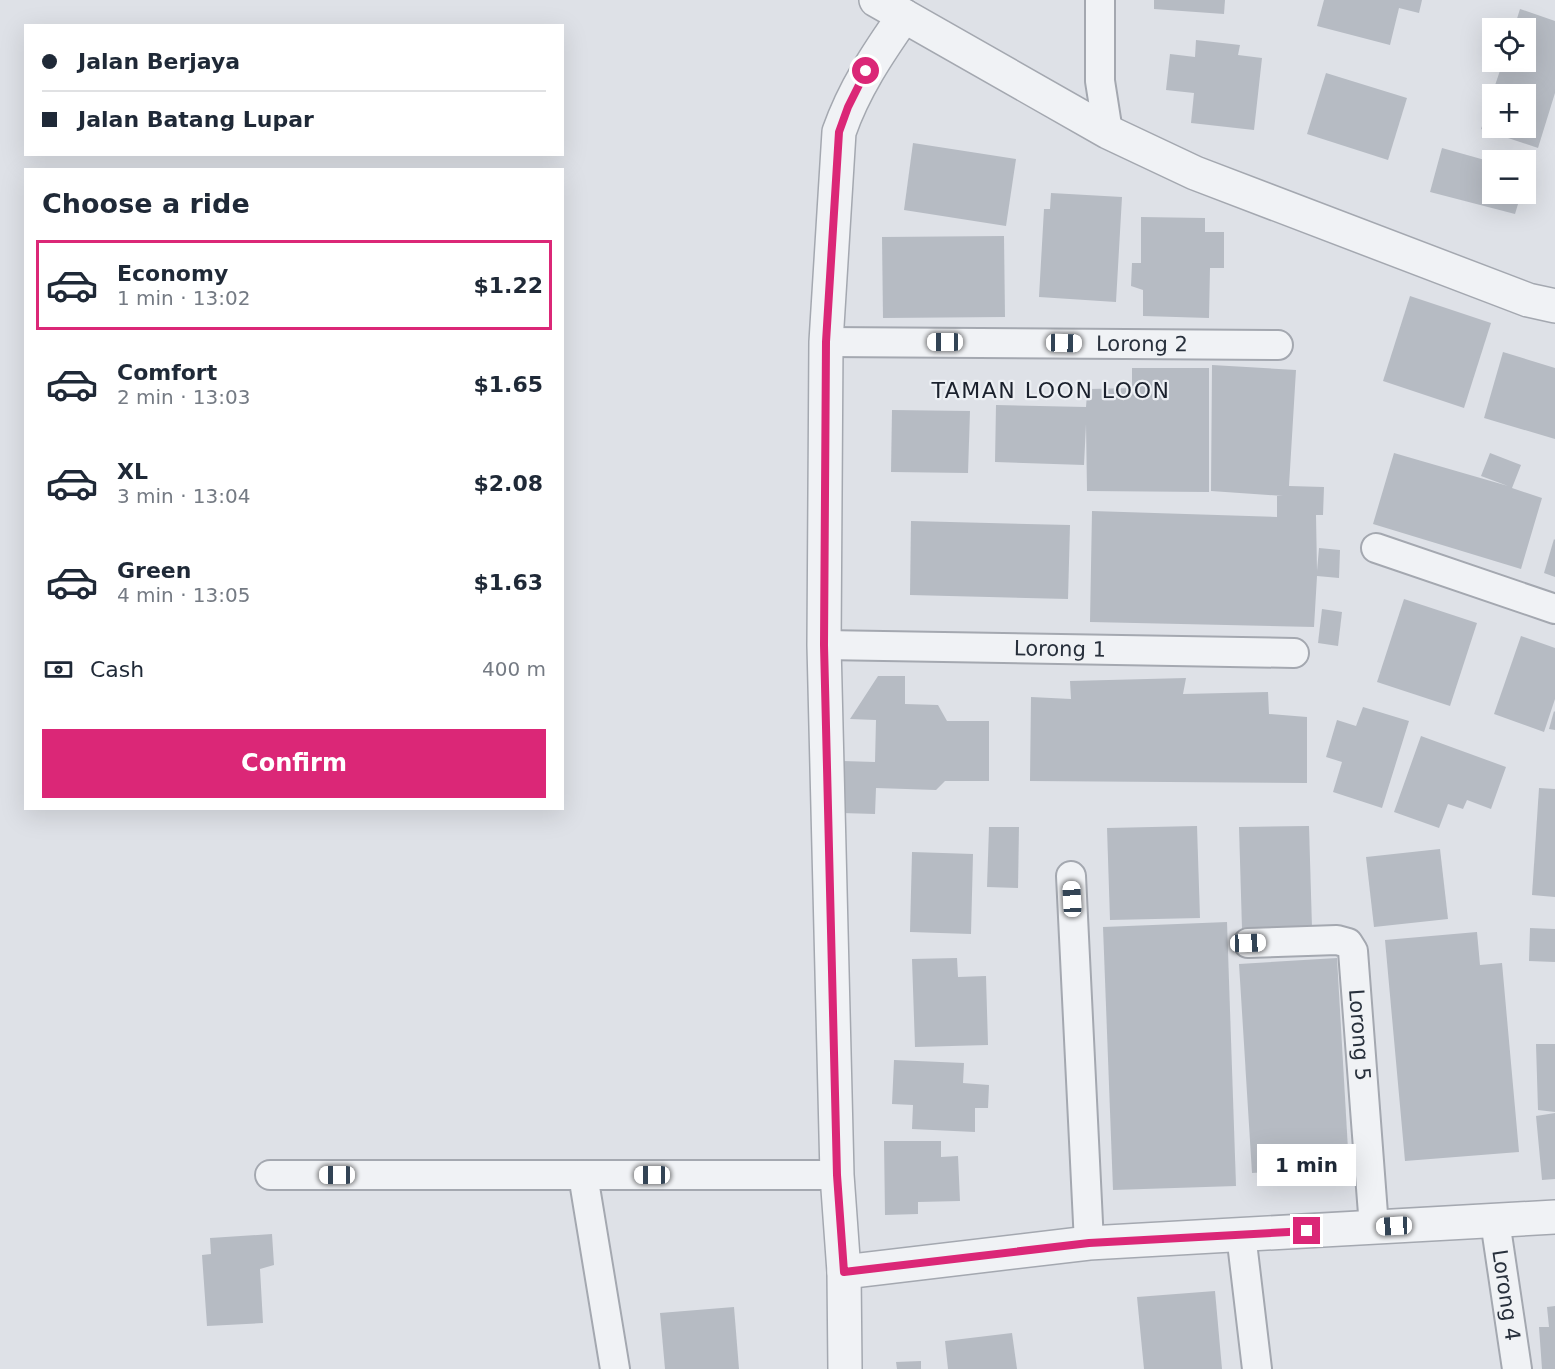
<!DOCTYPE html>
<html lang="en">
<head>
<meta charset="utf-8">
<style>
	body { margin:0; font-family:"DejaVu Sans",sans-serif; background:#f2f2f3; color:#1f2937; height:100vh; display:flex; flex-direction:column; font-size:22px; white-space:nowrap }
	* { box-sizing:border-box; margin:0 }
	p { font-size:20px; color:#747a83 }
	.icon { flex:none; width:33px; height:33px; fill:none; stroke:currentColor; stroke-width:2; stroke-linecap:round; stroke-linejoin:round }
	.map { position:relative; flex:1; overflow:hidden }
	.drawer { position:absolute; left:24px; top:168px; width:540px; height:642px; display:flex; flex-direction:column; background:#fff; border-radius:0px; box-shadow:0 6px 24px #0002 }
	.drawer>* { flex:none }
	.banner { position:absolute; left:24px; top:24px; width:540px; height:132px; border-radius:0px; box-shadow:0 6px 24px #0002; display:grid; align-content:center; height:132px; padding:0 18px; background:#fff }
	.buttons { position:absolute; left:1482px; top:18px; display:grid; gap:12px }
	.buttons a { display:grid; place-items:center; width:54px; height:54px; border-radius:0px; background:#fff; box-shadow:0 6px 24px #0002; font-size:30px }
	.end { position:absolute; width:27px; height:27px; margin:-14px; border:8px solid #db2777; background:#fff; box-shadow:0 0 0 3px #fff }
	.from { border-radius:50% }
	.bubble { position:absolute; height:42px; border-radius:0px; background:#fff; box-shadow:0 6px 24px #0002; font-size:20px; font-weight:700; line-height:42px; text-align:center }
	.car { position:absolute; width:18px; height:36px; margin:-18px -9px; border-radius:8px; box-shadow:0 0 4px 2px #0007; background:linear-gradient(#fff 24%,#345 0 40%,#fff 0 76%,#345 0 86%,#fff 0) }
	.banner b { display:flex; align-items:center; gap:21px; height:57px; font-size:22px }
	.banner b+b { border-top:2px solid #e0e1e3 }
	.banner i { width:15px; height:15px; background:#1f2937 }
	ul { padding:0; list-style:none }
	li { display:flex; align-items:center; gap:18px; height:90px; margin:0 12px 9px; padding:0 6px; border:3px solid transparent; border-radius:0px }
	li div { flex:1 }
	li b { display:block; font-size:22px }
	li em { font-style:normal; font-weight:700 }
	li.on { border-color:#db2777 }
	li>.icon { width:54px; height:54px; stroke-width:1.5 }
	h2 { padding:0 18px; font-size:27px; line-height:72px }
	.pay { display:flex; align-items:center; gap:15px; height:66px; padding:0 18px; font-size:22px }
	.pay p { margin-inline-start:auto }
	.action { display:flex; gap:12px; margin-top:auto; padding:12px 18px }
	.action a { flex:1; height:69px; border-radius:0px; background:#db2777; color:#fff; font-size:24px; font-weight:700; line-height:69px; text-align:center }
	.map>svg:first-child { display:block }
	.building { fill:#b6bbc3 }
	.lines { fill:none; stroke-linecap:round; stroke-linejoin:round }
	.minor-casing { stroke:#a4a8b0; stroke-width:32 }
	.tertiary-casing { stroke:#a4a8b0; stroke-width:36 }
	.minor { stroke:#f0f2f5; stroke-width:28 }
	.tertiary { stroke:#f0f2f5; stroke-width:33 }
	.route { stroke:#db2777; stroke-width:8 }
	.labels { text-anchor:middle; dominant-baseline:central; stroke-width:4.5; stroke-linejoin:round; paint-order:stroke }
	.street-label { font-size:21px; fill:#28303c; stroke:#edf0f4 }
	.neighbourhood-label { font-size:22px; letter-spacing:1.5px; fill:#1b212d; stroke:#edf0f4 }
</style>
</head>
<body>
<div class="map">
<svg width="1555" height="1369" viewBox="0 0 1555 1369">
	<rect width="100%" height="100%" fill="#dee1e7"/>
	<g class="building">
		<polygon points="1154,0 1225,0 1224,14 1154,9"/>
		<polygon points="1324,0 1422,0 1419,13 1399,8 1390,45 1317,26"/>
		<polygon points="1520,9 1555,21 1555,93 1538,148 1481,129 1492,96 1492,128 1526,128 1526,94 1492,94 1503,62 1526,62 1526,28 1514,28"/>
		<polygon points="1196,40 1240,45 1238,55 1262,58 1254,130 1191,123 1194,93 1166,90 1170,54 1195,57"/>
		<polygon points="1326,73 1407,98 1388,160 1307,134"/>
		<polygon points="913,143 1016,159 1006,226 904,210"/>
		<polygon points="1442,148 1492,162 1492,194 1521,194 1515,214 1430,192"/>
		<polygon points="1051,193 1122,197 1116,302 1039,297 1044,209 1050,209"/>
		<polygon points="1141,217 1205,218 1205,232 1224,232 1224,268 1210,268 1209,318 1143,316 1143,290 1131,286 1132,263 1141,263"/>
		<polygon points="1004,236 1005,317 883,318 882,237"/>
		<polygon points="1410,296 1491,323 1464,408 1383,381"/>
		<polygon points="1503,352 1555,368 1555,439 1484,418"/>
		<polygon points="1212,365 1296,370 1289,486 1324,487 1323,515 1316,515 1317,571 1319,548 1340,550 1339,578 1317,576 1314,627 1090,622 1092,511 1277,517 1277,496 1283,496 1211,491"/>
		<polygon points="1132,368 1209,368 1209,492 1087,491 1086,424 1084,465 995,462 996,405 1086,407 1087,394 1090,389 1132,388"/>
		<polygon points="892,410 970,411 968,473 891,472"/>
		<polygon points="1394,453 1508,486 1481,476 1490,453 1521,465 1512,488 1542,498 1521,569 1373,524"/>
		<polygon points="911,521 1070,525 1068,599 910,595"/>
		<polygon points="1554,539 1555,540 1555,577 1544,573"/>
		<polygon points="1404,599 1477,623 1450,706 1377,682"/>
		<polygon points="1322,609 1342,612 1338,646 1318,643"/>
		<polygon points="1521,636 1555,648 1555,699 1544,732 1494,714"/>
		<polygon points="878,676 905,676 905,704 938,705 947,721 989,721 989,781 945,781 936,790 876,788 875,814 842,813 843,761 875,762 876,720 850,719"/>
		<polygon points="1186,678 1183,694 1268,692 1269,714 1307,717 1307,783 1030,781 1031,697 1071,699 1070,681"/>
		<polygon points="1363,707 1409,721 1382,808 1333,792 1342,762 1326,757 1337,720 1356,726"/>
		<polygon points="1554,711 1555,712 1555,730 1549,729"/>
		<polygon points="1421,736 1506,767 1491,809 1467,800 1463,809 1448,804 1439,828 1394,812"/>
		<polygon points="1539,788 1555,789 1555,897 1532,895"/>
		<polygon points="1197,826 1200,918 1110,920 1107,828"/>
		<polygon points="1309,826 1312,928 1242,929 1239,827"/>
		<polygon points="989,827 1019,827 1018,888 987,887"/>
		<polygon points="1440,849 1448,919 1374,927 1366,857"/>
		<polygon points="912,852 973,854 971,934 910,932"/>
		<polygon points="1227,922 1236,1186 1113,1190 1103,927"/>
		<polygon points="1530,928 1555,929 1555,962 1529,961"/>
		<polygon points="1477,932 1480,965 1502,963 1519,1152 1405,1161 1385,940"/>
		<polygon points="957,958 958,977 986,976 988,1045 915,1047 912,959"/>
		<polygon points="1337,958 1349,1167 1252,1173 1239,964"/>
		<polygon points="1536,1044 1555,1044 1555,1112 1538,1110"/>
		<polygon points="894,1060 964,1063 963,1083 989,1085 988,1108 975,1108 975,1132 912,1129 913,1105 892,1104"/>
		<polygon points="1555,1113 1555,1179 1542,1180 1536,1116"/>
		<polygon points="884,1141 941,1141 941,1157 958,1156 960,1201 918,1202 918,1214 885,1215"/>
		<polygon points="272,1234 274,1265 260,1269 263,1323 207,1326 202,1255 211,1254 210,1238"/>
		<polygon points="1215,1291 1222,1369 1144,1369 1137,1297"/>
		<polygon points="1555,1306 1555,1369 1542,1369 1539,1327 1549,1327 1547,1307"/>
		<polygon points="734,1307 739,1369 665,1369 660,1313"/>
		<polygon points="1012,1333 1017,1369 948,1369 945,1341"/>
		<polygon points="921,1361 921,1369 897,1369 896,1362"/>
	</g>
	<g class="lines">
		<g class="minor-casing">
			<g id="minor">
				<polyline points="1100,0 1100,81 1108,132"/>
				<path id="s1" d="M826,342L1278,345"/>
				<polyline points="1376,548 1555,609"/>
				<path id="s2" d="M824,645L1294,653"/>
				<polyline points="1071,876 1089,1243"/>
				<path id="s3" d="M1248,943L1337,940L1348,943L1353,951L1374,1227"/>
				<polyline points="270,1175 837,1175"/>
				<polyline points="583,1175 615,1369"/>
				<path id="s4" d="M1495,1221L1517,1369"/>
				<polyline points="1241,1234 1257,1369"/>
			</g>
		</g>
		<g class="tertiary-casing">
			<g id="tertiary">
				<polyline points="876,0 1108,132 1195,173 1528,300 1555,306"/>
				<polyline points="844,1272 1089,1243 1555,1217"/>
				<path d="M845,1369L844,1272L837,1175L824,645L826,342L839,132C854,89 878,53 904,16"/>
			</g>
		</g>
		<use href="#minor" class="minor"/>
		<use href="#tertiary" class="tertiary"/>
	</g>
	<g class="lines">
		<polyline class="route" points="866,71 848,107 839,132 826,342 824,645 837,1175 844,1272 1089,1243 1307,1231"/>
	</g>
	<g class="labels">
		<g class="street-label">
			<text stroke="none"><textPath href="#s1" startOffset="316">Lorong 2</textPath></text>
			<text stroke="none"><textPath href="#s2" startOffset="236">Lorong 1</textPath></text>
			<text stroke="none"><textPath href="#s3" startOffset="194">Lorong 5</textPath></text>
			<text stroke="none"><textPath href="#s4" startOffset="75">Lorong 4</textPath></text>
		</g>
		<g class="neighbourhood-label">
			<text x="1051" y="390">TAMAN LOON LOON</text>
		</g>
	</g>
</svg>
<div class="buttons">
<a><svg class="icon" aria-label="locate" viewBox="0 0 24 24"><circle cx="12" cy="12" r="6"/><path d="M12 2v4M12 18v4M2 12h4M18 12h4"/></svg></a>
<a>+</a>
<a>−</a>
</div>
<i class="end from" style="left:866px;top:71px"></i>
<i class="end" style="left:1307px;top:1231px"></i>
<div class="bubble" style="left:1257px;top:1144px;width:99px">1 min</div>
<i class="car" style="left:945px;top:342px;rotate:270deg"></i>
<i class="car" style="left:1064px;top:343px;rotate:91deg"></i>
<i class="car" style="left:1072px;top:899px;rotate:357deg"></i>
<i class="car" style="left:1248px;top:943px;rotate:88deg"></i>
<i class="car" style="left:337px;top:1175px;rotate:270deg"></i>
<i class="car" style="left:652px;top:1175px;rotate:270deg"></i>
<i class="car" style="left:1394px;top:1226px;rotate:267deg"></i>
<div class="banner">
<b><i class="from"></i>Jalan Berjaya</b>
<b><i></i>Jalan Batang Lupar</b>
</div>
<section class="drawer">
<h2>Choose a ride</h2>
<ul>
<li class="on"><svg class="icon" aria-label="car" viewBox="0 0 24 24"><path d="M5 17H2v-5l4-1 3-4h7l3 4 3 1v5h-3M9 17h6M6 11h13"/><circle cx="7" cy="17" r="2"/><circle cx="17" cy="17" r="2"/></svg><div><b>Economy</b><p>1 min · 13:02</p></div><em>$1.22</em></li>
<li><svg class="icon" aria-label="car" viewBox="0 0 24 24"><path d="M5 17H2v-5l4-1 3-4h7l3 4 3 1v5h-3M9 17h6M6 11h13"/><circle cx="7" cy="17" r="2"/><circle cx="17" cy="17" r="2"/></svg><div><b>Comfort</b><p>2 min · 13:03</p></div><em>$1.65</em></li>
<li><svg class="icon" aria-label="car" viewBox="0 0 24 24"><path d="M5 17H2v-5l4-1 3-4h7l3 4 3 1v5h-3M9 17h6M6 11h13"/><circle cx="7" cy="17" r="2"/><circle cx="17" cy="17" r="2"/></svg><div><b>XL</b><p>3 min · 13:04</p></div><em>$2.08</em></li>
<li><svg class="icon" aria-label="car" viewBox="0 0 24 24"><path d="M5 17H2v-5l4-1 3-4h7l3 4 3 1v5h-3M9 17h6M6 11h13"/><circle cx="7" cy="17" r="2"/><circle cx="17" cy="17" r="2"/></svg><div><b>Green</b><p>4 min · 13:05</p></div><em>$1.63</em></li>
</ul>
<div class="pay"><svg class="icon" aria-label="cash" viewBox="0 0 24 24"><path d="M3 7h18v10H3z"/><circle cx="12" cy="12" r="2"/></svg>Cash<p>400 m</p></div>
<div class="action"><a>Confirm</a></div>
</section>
</div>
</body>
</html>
